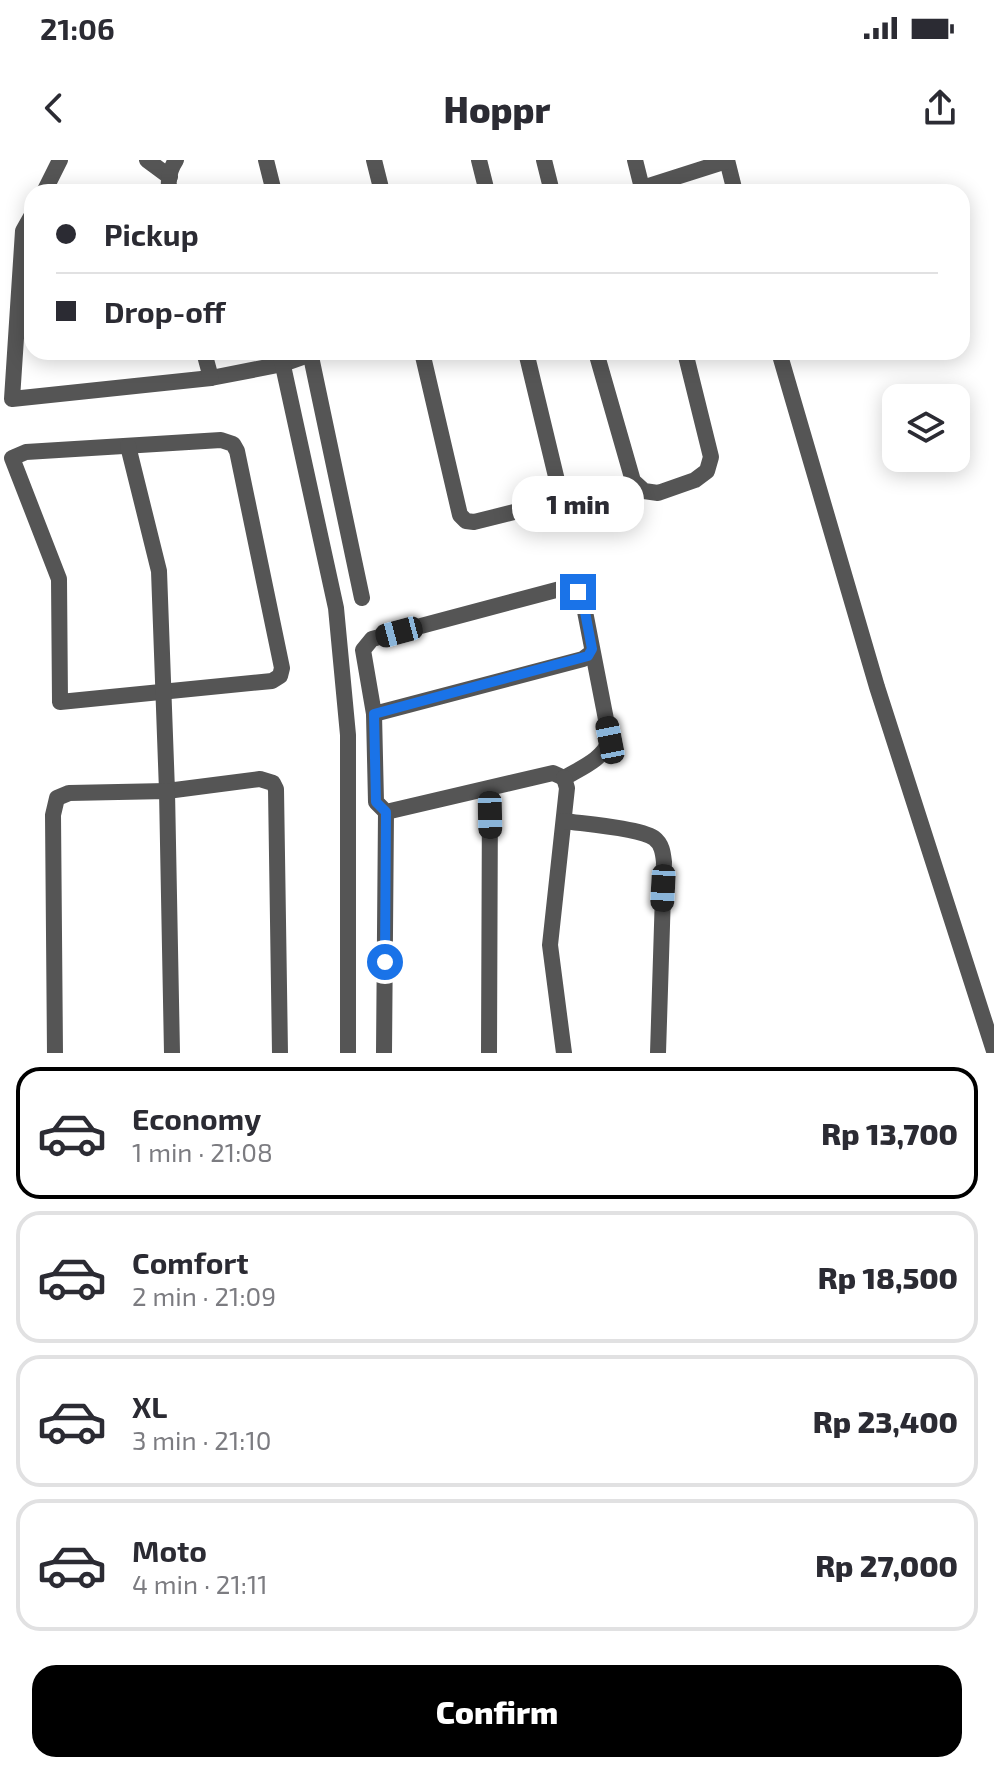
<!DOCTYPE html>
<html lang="en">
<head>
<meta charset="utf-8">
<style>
	body { margin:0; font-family:"Exo 2",sans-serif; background:#f2f2f3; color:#2b2b33; height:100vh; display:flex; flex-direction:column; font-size:30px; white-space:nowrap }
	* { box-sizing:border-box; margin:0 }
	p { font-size:26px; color:#7c7c81 }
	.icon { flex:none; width:44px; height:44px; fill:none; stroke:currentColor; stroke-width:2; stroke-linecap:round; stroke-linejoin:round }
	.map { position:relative; height:893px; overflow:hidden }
	.drawer { display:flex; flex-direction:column; background:#fff; flex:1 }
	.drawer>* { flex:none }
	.hud { position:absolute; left:24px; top:24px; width:946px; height:176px; border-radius:24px; box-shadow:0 4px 20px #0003; display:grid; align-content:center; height:176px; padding:0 32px; background:#fff }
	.fabs { position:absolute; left:882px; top:224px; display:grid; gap:16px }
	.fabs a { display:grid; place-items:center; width:88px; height:88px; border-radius:16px; background:#fff; box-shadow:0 4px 20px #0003; font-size:40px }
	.end { position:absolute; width:36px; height:36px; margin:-18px; border:10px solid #1a73e8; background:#fff; box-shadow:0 0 0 4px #fff }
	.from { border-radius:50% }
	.bubble { position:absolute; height:56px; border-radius:24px; background:#fff; box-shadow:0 4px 20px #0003; font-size:26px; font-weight:800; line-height:56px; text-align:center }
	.car { position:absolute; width:24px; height:48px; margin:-24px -12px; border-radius:10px; box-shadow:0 0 6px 2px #0007; background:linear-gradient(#222 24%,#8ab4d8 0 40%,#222 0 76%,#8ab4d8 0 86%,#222 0) }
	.hud b { display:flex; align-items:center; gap:28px; height:76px; font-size:30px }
	.hud b+b { border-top:2px solid #e1e1e2 }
	.hud i { width:20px; height:20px; background:#2b2b33 }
	ul { padding:14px 0 0; list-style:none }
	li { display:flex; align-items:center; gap:24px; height:132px; margin:0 16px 12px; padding:0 16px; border:4px solid #e1e1e2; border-radius:24px }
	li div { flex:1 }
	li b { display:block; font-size:30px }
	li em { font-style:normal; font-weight:800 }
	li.active { border-color:#000 }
	li>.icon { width:72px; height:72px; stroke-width:1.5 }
	.action { display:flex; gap:16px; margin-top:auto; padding:16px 32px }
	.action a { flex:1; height:92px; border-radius:24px; background:#000; color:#fff; font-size:32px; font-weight:800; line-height:92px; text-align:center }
	.status { display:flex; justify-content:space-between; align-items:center; height:56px; padding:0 40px; background:#fff; direction:ltr }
	.status svg { height:22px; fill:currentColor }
	header { display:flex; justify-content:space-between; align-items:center; height:104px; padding:0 32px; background:#fff; font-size:36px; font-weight:800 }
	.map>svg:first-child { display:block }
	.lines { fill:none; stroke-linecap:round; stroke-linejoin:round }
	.street { stroke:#555; stroke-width:16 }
	.route { stroke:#1a73e8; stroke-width:10 }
</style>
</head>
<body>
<div class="status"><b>21:06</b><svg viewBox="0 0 49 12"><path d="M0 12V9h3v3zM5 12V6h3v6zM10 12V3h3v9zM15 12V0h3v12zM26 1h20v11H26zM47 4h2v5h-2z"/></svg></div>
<header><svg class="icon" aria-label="back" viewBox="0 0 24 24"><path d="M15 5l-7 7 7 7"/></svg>Hoppr<svg class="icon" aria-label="share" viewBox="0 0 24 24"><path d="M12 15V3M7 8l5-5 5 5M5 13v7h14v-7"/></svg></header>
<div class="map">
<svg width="994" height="893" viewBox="0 0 994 893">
	<rect width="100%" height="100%" fill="#fff"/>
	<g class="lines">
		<g class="street">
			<polyline points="147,0 170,17"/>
			<polyline points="266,0 274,32"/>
			<polyline points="374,0 382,32"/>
			<polyline points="479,0 487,32"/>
			<polyline points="544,0 552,32"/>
			<polyline points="635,0 643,32"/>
			<polyline points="727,0 735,32"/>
			<polyline points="642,28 727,1"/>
			<polyline points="44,32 60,0"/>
			<path d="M170,32C167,21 170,9 176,0"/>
			<polyline points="32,55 23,71 12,239 211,218 283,204 317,192"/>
			<polyline points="204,192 211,218"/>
			<polyline points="280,192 336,448 348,575 348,893"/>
			<polyline points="310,192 362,438"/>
			<polyline points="422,192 460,355 466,361 474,362 555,342 560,333 526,192"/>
			<polyline points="596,192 633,321 644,331 658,333 695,320 707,311 711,297 685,192"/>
			<polyline points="779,192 877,527 994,891"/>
			<polygon points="221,280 233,284 237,291 282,508 280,516 272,521 60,542 59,419 12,298 26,292"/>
			<polyline points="128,286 159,411 167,631 260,619 273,623 276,629 280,893"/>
			<polyline points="374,554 376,642 386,652 553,613 564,618"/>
			<path d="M564,618C583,607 602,600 610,580L582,436L574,429H560L372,479L363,490L374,554L583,499L591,493L592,489"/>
			<polyline points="564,618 567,628 550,785 564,893"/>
			<path d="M564,661C585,664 639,668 654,678C662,684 663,693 664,702L658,893"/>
			<polyline points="55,893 53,655 57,638 69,633 167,631 172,893"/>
			<polyline points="384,893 386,652"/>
			<polyline points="489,893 490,629"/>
		</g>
	</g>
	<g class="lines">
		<polyline class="route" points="385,802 386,652 376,642 374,554 588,496 592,489 582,436 578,432"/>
	</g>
</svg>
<div class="fabs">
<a><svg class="icon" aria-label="layers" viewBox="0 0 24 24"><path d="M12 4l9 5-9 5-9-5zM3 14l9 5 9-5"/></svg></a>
</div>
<i class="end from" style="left:385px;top:802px"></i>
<i class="end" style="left:578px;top:432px"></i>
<div class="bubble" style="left:512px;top:316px;width:132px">1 min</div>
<i class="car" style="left:399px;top:472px;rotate:255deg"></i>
<i class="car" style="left:610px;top:580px;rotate:349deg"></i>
<i class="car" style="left:490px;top:655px;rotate:179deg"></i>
<i class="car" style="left:663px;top:728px;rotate:183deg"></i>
<div class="hud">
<b><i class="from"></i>Pickup</b>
<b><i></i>Drop-off</b>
</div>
</div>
<section class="drawer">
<ul>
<li class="active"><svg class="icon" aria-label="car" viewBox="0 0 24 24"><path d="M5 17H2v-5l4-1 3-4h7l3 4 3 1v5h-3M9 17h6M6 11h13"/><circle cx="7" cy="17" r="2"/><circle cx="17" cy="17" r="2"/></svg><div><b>Economy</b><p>1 min · 21:08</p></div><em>Rp 13,700</em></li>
<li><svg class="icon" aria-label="car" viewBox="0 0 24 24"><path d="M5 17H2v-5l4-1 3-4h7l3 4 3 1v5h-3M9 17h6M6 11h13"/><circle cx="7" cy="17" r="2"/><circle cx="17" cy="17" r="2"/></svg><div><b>Comfort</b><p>2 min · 21:09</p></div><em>Rp 18,500</em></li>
<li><svg class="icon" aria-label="car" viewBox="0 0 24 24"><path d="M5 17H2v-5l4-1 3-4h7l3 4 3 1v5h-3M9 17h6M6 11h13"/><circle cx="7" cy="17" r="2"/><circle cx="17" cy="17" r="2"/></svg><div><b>XL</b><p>3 min · 21:10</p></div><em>Rp 23,400</em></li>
<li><svg class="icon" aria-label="car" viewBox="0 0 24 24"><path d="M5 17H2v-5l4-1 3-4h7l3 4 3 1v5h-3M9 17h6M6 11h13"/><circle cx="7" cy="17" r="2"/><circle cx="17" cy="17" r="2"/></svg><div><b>Moto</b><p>4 min · 21:11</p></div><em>Rp 27,000</em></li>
</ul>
<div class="action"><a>Confirm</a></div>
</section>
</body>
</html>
